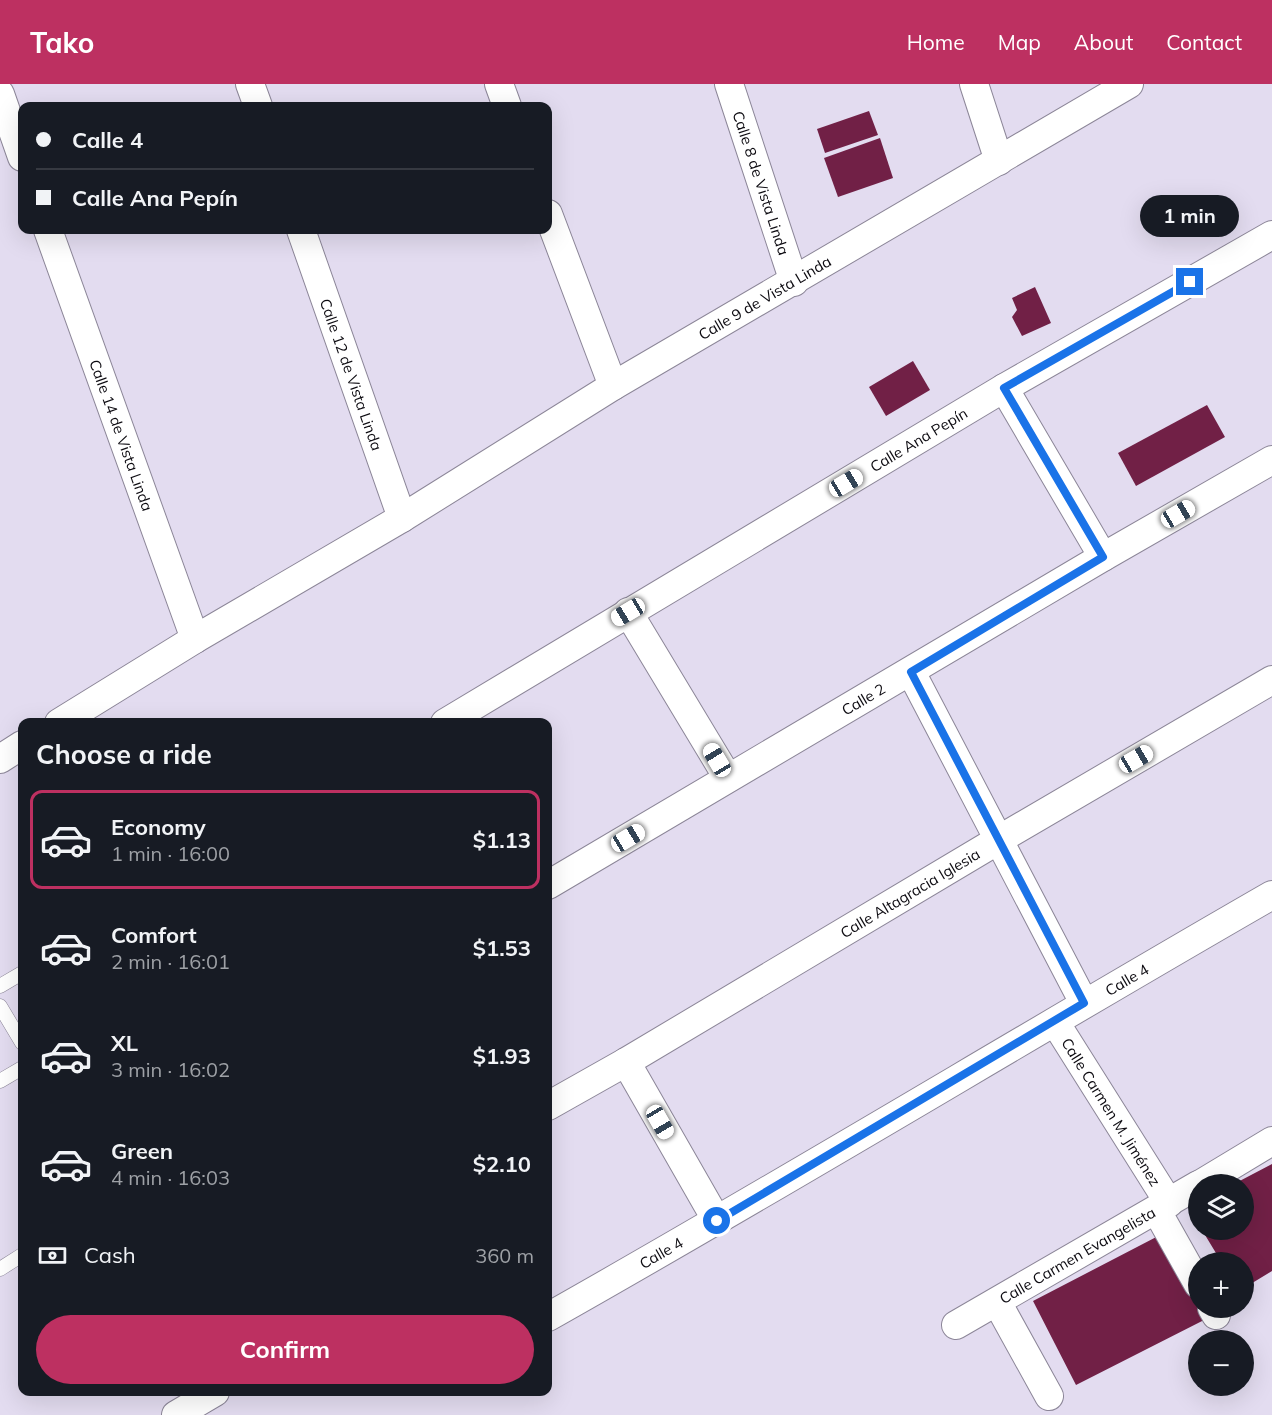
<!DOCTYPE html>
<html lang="en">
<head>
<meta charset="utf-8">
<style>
	body { margin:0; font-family:Mulish,sans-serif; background:#20242c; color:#f1f3f6; height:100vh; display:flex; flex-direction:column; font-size:22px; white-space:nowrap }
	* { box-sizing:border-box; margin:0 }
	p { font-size:20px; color:#9ea1a6 }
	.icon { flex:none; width:33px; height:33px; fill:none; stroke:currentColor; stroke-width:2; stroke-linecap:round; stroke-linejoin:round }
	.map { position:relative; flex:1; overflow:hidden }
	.sheet { position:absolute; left:18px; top:634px; width:534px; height:678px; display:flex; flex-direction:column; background:#171b24; border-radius:12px; box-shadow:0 6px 24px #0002 }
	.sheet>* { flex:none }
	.hud { position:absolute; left:18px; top:18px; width:534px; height:132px; border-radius:12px; box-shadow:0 6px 24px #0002; display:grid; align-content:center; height:132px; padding:0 18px; background:#171b24 }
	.tools { position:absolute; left:1188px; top:1090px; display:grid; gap:12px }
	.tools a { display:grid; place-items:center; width:66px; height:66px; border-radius:50%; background:#171b24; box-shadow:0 6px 24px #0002; font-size:30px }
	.end { position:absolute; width:27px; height:27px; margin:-14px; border:8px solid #1a73e8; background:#fff; box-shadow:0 0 0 3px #fff }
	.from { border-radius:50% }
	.bubble { position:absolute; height:42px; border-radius:21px; background:#171b24; box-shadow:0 6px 24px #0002; font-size:20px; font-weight:700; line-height:42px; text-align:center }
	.car { position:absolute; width:18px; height:36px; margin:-18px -9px; border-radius:8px; box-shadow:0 0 4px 2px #0007; background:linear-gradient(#fff 24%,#345 0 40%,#fff 0 76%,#345 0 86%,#fff 0) }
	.hud b { display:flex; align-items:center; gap:21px; height:57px; font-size:22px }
	.hud b+b { border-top:2px solid #363941 }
	.hud i { width:15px; height:15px; background:#f1f3f6 }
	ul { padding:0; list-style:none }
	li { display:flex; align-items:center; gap:18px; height:99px; margin:0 12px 9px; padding:0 6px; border:3px solid transparent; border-radius:12px }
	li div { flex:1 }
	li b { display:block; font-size:22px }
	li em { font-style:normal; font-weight:700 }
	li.current { border-color:#bd3061 }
	li>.icon { width:54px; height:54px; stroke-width:1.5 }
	h2 { padding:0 18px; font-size:27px; line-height:72px }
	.pay { display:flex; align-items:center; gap:15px; height:66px; padding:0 18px; font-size:22px }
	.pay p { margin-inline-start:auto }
	.button { display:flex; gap:12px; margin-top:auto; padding:12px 18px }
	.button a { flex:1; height:69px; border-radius:36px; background:#bd3061; color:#fff; font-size:24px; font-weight:700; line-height:69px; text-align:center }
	header { display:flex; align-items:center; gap:36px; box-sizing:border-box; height:84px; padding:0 30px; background:#bd3061; color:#fff }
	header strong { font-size:28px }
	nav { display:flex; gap:33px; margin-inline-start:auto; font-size:21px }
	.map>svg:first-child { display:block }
	.building { fill:#712046 }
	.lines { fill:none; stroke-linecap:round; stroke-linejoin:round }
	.lane-casing { stroke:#8c8698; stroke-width:15 }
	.street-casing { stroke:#8c8698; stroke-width:30 }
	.lane { stroke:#fff; stroke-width:14 }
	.street { stroke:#fff; stroke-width:28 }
	.route { stroke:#1a73e8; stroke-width:8 }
	.labels { text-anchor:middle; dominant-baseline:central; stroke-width:6; stroke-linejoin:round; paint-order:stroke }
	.street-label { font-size:15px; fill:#0c0a10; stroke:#fff }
</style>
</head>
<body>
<header>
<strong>Tako</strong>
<nav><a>Home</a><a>Map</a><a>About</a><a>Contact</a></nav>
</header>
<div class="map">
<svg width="1272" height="1331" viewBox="0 0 1272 1331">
	<rect width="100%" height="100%" fill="#e3dcf0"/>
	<g class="building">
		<polygon points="869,27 878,51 825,69 817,45"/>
		<polygon points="880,54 893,94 838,113 824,74"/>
		<polygon points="1035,203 1051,239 1022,252 1012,233 1017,226 1012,214"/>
		<polygon points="913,277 930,306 886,332 869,303"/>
		<polygon points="1207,321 1225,353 1136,402 1118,369"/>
		<polygon points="1272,1080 1272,1187 1244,1204 1244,1179 1222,1179 1202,1146 1244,1146 1244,1101 1232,1101"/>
		<polygon points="1198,1119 1198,1140 1190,1123"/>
		<polygon points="1164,1149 1198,1216 1198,1224 1208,1234 1076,1301 1033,1217"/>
	</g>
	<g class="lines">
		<g class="lane-casing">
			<g id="lane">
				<polyline points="0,902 22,889"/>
				<polyline points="0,922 22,959"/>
				<polyline points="0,997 22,984"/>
				<polyline points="0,1185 22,1171"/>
			</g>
		</g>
		<g class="street-casing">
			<g id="street">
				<polyline points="250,0 258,22"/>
				<polyline points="499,0 507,22"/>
				<path id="s1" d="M729,0L794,198"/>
				<polyline points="974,0 999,77"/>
				<polyline points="0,10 22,73"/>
				<polyline points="548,130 613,302"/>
				<path id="s2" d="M48,146L195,555"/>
				<path id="s3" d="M301,146L402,434"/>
				<polyline points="1004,304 1103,473"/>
				<polyline points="628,528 728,694"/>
				<polyline points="911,588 1084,919"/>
				<path id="s4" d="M59,639L195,555L402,434L613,302L1129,0"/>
				<path id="s5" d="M445,639L1004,304L1272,151"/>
				<polyline points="0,675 22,661"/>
				<path id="s6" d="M548,801L1103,473L1272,376"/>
				<path id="s7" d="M1055,938L1169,1119"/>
				<polyline points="626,978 717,1137"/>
				<path id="s8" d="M548,1022L626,978L1000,755L1272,596"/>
				<polyline points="1199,1101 1272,1057"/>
				<polyline points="1157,1127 1198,1200"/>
				<polyline points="997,1218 1049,1312"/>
				<polyline points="1212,1224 1216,1231"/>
				<path id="s9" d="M548,1233C791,1096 1030,950 1272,811"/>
				<path id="s10" d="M956,1241L1198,1101"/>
				<polyline points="176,1331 215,1308"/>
			</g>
		</g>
		<use href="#lane" class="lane"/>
		<use href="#street" class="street"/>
	</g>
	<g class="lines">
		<polyline class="route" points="717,1137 1084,919 911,588 1103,473 1004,304 1190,198"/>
	</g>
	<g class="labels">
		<g class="street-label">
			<text stroke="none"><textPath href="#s1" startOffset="104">Calle 8 de Vista Linda</textPath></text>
			<text stroke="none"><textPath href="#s4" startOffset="824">Calle 9 de Vista Linda</textPath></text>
			<text stroke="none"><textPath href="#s3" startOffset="153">Calle 12 de Vista Linda</textPath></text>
			<text stroke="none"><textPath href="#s2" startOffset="218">Calle 14 de Vista Linda</textPath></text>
			<text stroke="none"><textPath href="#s5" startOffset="552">Calle Ana Pepín</textPath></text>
			<text stroke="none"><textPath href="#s6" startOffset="366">Calle 2</textPath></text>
			<text stroke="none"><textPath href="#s8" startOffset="420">Calle Altagracia Iglesia</textPath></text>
			<text stroke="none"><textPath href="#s9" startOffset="670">Calle 4</textPath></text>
			<text stroke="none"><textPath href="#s7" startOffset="106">Calle Carmen M. Jiménez</textPath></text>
			<text stroke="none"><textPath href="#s9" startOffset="130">Calle 4</textPath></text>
			<text stroke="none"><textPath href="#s10" startOffset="140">Calle Carmen Evangelista</textPath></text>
		</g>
	</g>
</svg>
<div class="tools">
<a><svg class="icon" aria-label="layers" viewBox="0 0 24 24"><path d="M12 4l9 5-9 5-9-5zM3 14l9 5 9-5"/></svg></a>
<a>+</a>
<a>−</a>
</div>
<i class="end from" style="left:717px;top:1137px"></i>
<i class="end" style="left:1190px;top:198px"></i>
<div class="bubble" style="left:1140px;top:111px;width:99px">1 min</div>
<i class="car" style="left:846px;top:399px;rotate:59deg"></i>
<i class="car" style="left:1178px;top:430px;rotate:60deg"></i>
<i class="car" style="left:628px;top:528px;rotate:239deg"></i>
<i class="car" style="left:1136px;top:675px;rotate:60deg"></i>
<i class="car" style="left:717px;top:676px;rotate:329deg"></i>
<i class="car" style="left:628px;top:754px;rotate:59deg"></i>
<i class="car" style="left:660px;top:1038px;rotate:150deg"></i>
<div class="hud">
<b><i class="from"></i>Calle 4</b>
<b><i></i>Calle Ana Pepín</b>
</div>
<section class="sheet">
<h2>Choose a ride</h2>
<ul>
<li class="current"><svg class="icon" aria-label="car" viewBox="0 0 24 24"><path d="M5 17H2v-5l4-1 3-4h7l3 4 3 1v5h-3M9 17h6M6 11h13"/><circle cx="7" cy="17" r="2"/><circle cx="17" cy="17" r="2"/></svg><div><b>Economy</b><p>1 min · 16:00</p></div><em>$1.13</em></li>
<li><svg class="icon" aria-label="car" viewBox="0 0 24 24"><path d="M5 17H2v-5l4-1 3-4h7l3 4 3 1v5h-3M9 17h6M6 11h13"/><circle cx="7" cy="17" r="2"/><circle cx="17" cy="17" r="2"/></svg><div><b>Comfort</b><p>2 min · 16:01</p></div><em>$1.53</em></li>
<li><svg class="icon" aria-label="car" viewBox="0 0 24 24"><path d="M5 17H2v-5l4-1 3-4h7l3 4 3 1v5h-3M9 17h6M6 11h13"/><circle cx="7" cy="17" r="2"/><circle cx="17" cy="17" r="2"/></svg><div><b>XL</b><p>3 min · 16:02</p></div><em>$1.93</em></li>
<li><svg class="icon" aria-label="car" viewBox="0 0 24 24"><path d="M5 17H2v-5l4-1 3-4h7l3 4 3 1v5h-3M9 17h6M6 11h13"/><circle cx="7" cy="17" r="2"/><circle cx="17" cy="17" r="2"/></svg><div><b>Green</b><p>4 min · 16:03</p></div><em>$2.10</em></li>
</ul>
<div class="pay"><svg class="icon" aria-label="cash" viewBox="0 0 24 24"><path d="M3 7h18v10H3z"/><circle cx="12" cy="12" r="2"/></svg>Cash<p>360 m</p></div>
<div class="button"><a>Confirm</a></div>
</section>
</div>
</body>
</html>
